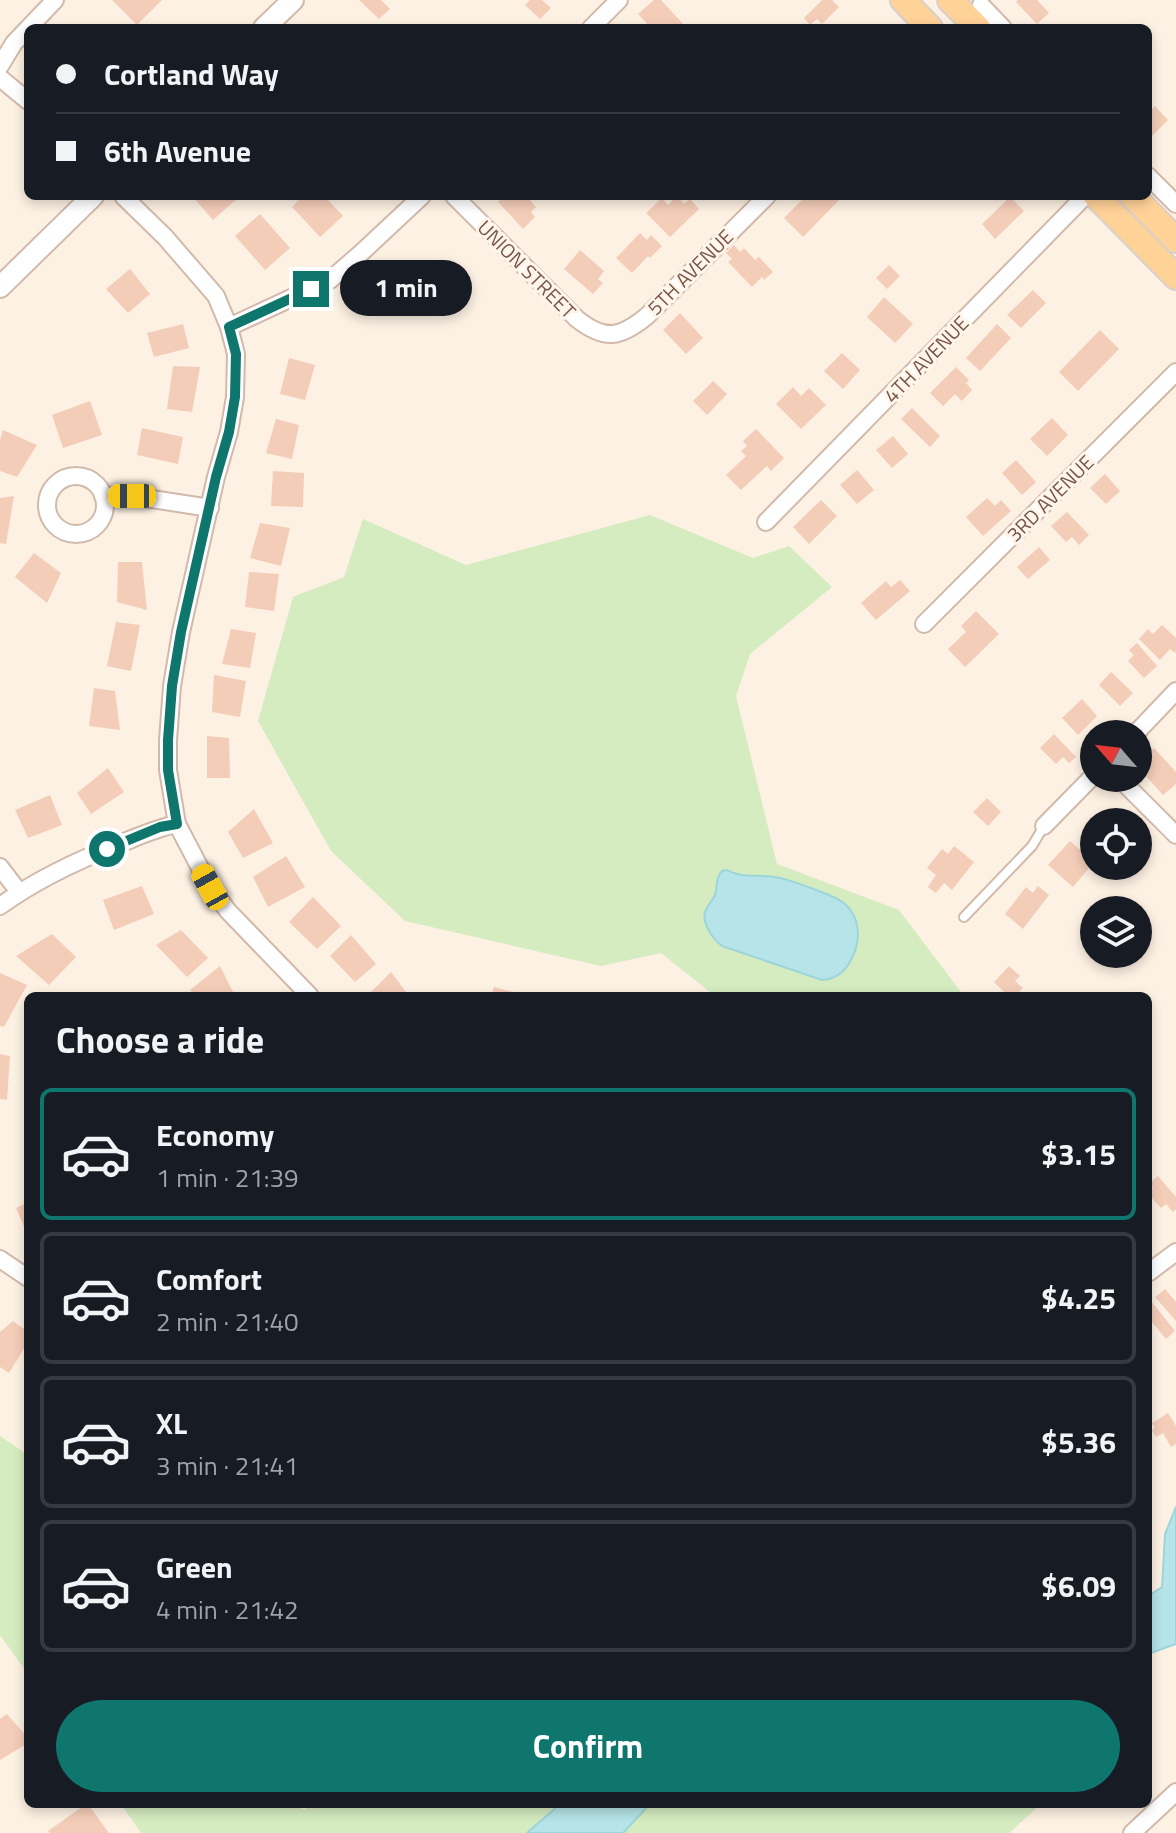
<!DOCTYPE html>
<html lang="en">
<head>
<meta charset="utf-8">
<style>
	body { margin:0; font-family:"Titillium Web",sans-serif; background:#242831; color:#f1f3f6; height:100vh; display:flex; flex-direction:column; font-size:30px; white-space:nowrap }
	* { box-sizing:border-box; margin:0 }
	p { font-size:26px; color:#9ea1a6 }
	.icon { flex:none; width:44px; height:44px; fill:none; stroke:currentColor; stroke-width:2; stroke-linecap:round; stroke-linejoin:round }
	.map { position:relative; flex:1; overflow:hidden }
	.side { position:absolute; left:24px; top:992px; width:1128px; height:816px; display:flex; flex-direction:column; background:#171b24; border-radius:12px; box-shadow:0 4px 12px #0003 }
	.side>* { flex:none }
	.top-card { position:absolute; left:24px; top:24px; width:1128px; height:176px; border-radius:12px; box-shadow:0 4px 12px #0003; display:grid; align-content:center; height:176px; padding:0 32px; background:#171b24 }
	.needle { width:52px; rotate:298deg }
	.tools { position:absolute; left:1080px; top:720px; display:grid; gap:16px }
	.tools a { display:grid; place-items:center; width:72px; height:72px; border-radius:50%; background:#171b24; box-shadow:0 4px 12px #0003; font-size:40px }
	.end { position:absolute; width:36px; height:36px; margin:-18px; border:10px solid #0f766e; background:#fff; box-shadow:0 0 0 4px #fff }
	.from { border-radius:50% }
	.bubble { position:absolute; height:56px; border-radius:28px; background:#171b24; box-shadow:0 4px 12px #0003; font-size:26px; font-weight:700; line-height:56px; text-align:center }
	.car { position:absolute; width:24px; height:48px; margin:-24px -12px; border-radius:10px; box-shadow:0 0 6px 2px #0007; background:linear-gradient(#f5c518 24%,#345 0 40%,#f5c518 0 76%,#345 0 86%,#f5c518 0) }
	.top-card b { display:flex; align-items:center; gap:28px; height:76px; font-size:30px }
	.top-card b+b { border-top:2px solid #363941 }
	.top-card i { width:20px; height:20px; background:#f1f3f6 }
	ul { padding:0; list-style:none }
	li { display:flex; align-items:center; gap:24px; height:132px; margin:0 16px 12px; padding:0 16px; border:4px solid #363941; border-radius:12px }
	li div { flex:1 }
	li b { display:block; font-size:30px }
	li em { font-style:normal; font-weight:700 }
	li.selected { border-color:#0f766e }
	li>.icon { width:72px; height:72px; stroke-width:1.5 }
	h2 { padding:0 32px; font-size:36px; line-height:96px }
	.cta { display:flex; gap:16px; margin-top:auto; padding:16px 32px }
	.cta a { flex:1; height:92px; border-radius:48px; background:#0f766e; color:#fff; font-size:32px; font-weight:700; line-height:92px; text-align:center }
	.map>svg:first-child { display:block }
	.green { fill:#d5ecc0 }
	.water { fill:#b6e4e8; stroke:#9cd5da; stroke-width:2 }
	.building { fill:#f4cdb9 }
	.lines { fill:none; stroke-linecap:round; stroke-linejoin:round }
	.service-casing { stroke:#d1baab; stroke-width:12 }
	.minor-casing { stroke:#d1baab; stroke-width:20 }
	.tertiary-casing { stroke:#d1baab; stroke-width:24 }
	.primary-casing { stroke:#d9cfcb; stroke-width:28 }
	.service { stroke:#fff; stroke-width:8 }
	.minor { stroke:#fff; stroke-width:16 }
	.tertiary { stroke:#fff; stroke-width:20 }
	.primary { stroke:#ffd298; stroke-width:24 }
	.route { stroke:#0f766e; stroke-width:10 }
	.labels { text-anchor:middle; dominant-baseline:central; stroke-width:6; stroke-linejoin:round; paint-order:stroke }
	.street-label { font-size:20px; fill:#775547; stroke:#fff5ea }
</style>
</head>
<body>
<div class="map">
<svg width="1176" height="1833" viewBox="0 0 1176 1833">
	<rect width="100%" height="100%" fill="#fdf1e3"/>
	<g class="green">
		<polygon points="650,515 753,558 789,546 832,587 750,654 736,696 777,864 899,910 964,996 715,996 661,953 601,966 405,921 331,851 258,721 293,597 344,577 363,519 466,565"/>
		<polygon points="0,1436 28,1455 28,1674 0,1635"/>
		<polygon points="121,1804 291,1804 304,1810 312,1804 560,1804 527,1833 141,1833"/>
		<polygon points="650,1804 1041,1804 1009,1833 623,1833"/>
	</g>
	<g class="water">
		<path d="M727,870C743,879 758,874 775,877C788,879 799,884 811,888C822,893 836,896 845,904C861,918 861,942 851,960C845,972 836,979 822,980L722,946C713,939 702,924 705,912C707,906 712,901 715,895C718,885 715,879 722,871Z"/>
		<polygon points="1176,1507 1176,1644 1148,1654 1148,1596 1162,1587 1165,1534"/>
		<polygon points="560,1804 650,1804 623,1833 527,1833"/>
	</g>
	<g class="building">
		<polygon points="112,0 162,0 137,25"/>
		<polygon points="359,0 381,0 390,9 379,19"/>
		<polygon points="530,0 542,0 551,8 540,19 525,5"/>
		<polygon points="654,0 661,0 684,25 681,28 651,28 638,14"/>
		<polygon points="822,0 832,0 839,7 822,24 817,19 810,25 804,18"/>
		<polygon points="1018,0 1037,0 1049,13 1037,24 1016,2"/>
		<polygon points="1155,106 1168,120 1148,140 1148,113"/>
		<polygon points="192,196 240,196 213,220"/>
		<polygon points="303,196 324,196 343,216 320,237 292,207"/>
		<polygon points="504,196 526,196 536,207 531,212 535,217 523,229 498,202"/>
		<polygon points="677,196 684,204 690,199 699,209 670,237 646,213 662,198 668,205"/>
		<polygon points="806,196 836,196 839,200 803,237 784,218"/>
		<polygon points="1010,197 1024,211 995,239 982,224"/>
		<polygon points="260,214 290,248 265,270 235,236"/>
		<polygon points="640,233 647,240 651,235 662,246 650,258 648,256 632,273 616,258"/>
		<polygon points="734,245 740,252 744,248 755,260 759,257 773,272 764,280 762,277 752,287 728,262 732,259 726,253"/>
		<polygon points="580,250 604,271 598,279 603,283 593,294 564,269"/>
		<polygon points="889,265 900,276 887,289 876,278"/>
		<polygon points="130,269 150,294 128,313 106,289"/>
		<polygon points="1033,290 1046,303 1021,328 1007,315"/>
		<polygon points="884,297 913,324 895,343 867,317"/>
		<polygon points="680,313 703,338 686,354 663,330"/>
		<polygon points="183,324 189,348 154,357 147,333"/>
		<polygon points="997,324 1011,338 980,371 966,358"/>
		<polygon points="1100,330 1119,349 1078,391 1059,372"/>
		<polygon points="842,353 860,370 843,389 824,371"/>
		<polygon points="289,358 315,365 305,400 280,394"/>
		<polygon points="173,366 200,367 192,412 167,409"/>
		<polygon points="956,367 969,380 966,383 972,390 962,401 955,394 943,406 930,393"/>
		<polygon points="713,381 727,394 707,415 693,401"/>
		<polygon points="793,387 801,396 809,388 826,405 801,429 776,404"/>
		<polygon points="90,401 102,435 63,448 52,415"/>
		<polygon points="912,408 940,436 930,447 901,419"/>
		<polygon points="1052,418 1068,435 1047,456 1030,439"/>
		<polygon points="276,419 299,425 292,459 266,453"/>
		<polygon points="142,428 183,437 178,464 137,455"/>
		<polygon points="756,429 784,458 771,471 767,466 741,490 726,475 746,456 741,451 747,446 743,441"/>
		<polygon points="3,430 37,445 17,477 0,471 0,440"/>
		<polygon points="893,436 908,454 892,468 876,450"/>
		<polygon points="1016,460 1036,482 1022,495 1002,473"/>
		<polygon points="857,470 874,490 857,504 840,485"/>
		<polygon points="273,471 304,473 303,507 271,506"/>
		<polygon points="1105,474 1120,491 1106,504 1090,488"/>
		<polygon points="14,496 6,544 0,543 0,498"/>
		<polygon points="987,498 995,506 1001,500 1011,511 983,536 966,517"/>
		<polygon points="821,500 837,516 809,544 793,527"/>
		<polygon points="1067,512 1089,535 1079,545 1072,537 1066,542 1051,526"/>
		<polygon points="260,523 290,528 281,566 250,558"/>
		<polygon points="1039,547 1050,560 1028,579 1017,567"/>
		<polygon points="34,553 61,573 47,603 15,577"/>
		<polygon points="118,562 142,562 147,610 117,602"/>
		<polygon points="249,572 279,574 274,611 245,607"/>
		<polygon points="900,580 910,591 876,620 861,603 886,581 891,587"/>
		<polygon points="976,611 999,634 965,667 948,649 966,632 961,626"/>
		<polygon points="116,622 140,625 131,671 107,666"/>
		<polygon points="1162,625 1176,638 1176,651 1175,653 1170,649 1160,660 1139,639 1148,629 1153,634"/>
		<polygon points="231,629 256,633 250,668 222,664"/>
		<polygon points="1137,643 1157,666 1144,678 1128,661 1134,655 1129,650"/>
		<polygon points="1111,672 1133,693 1120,706 1099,685"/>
		<polygon points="214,675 246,681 240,717 212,712"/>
		<polygon points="94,688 115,691 120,730 89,726"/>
		<polygon points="1082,699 1097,716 1078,735 1062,718"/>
		<polygon points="1054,734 1076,757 1069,763 1063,757 1056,764 1040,748"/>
		<polygon points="207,736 229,738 230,778 207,778"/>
		<polygon points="1154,748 1176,772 1176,784 1163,795 1138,767 1138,762"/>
		<polygon points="108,768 124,792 91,814 77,793"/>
		<polygon points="50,795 62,825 28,838 15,810"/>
		<polygon points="987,798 1001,812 988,826 973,812"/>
		<polygon points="254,809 273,843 243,858 228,832"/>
		<polygon points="1070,841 1094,862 1073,887 1048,865"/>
		<polygon points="954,846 974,862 952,890 944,883 936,893 928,887 936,875 927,868 942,849 948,854"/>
		<polygon points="286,856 305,887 268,907 253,877"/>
		<polygon points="142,886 154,914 114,930 103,900"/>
		<polygon points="1038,886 1049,895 1023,929 1005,914 1026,887 1033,893"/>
		<polygon points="313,897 341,926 317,949 289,922"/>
		<polygon points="181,930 208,958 187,977 156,945"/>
		<polygon points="52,934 76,957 49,985 16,956"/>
		<polygon points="351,935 376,964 355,982 330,956"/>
		<polygon points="220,966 235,996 195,996 190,990"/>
		<polygon points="1009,966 1020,976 1015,981 1023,988 1015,996 1008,996 994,982"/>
		<polygon points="391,972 409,996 373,996 371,992"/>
		<polygon points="0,973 27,985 4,1027 0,1026"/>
		<polygon points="494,987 524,995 524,996 491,996"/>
		<polygon points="0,1054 10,1056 7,1100 0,1099"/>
		<polygon points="1158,1176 1176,1197 1176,1209 1173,1212 1166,1204 1161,1208 1148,1194 1153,1188 1149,1184"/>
		<polygon points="28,1202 28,1236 16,1208"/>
		<polygon points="1165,1289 1176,1302 1176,1321 1155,1297"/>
		<polygon points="1148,1297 1175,1331 1166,1339 1148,1317"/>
		<polygon points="13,1321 28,1332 28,1342 9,1373 0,1367 0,1332"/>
		<polygon points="1168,1413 1176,1426 1176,1444 1171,1447 1163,1433 1156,1437 1152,1430 1155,1428 1152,1423"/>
		<polygon points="7,1714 28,1738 28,1743 0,1760 0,1719"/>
		<polygon points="86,1804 88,1804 109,1833 50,1833 48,1831"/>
	</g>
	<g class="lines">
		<g class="service-casing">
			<polyline id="service" points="964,917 1032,846 1044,826"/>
		</g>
		<g class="minor-casing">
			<g id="minor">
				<polyline points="981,5 1003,28"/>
				<polyline points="591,28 619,0"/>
				<polyline points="0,66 14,43 55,0"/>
				<polyline points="0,78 28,101"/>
				<polyline points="1148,176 1176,204"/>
				<polyline points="123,196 165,237 216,296 229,327 236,354 235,397 229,432 216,477 181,632 172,686 168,740 168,770 177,824 210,887 228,911 310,996"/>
				<path d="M454,196L577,319C605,341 620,338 647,316L767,196"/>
				<polyline points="229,327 330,280 361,253 422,196"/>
				<circle cx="76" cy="505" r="29"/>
				<polyline points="103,496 132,496 210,508"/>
				<polyline points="766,522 1085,196"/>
				<polyline points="924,624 1176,372"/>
				<polyline points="1135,734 1176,691"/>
				<polyline points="1119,778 1176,835"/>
				<polyline points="1044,826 1094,775"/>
				<polyline points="0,867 19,892"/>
				<path d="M0,906C36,880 76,861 117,845C137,837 156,828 177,824"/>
				<polyline points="0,1259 28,1278"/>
				<polyline points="1148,1273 1176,1252"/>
				<polyline points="1132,1833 1176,1792"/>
			</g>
		</g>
		<g class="tertiary-casing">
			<g id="tertiary">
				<polyline points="264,28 293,0"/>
				<polyline points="0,287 93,196"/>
			</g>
		</g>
		<g class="primary-casing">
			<g id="primary">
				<polyline points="903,0 930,28"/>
				<polyline points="950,0 978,28"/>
				<polyline points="1096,196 1176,277"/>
				<polyline points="1133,196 1176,240"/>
			</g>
		</g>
		<use href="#service" class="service"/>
		<use href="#minor" class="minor"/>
		<use href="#tertiary" class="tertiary"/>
		<use href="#primary" class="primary"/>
	</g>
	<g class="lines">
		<polyline class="route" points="107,849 160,827 177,824 168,770 168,740 172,686 181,632 216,477 229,432 235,397 236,354 229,327 311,289"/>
	</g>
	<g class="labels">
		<g class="street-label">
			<text transform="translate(527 269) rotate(45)">UNION STREET</text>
			<text transform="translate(690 272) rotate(-45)">5TH AVENUE</text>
			<text transform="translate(926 359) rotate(-46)">4TH AVENUE</text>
			<text transform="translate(1050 498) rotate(-45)">3RD AVENUE</text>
		</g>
	</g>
</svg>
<div class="tools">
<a><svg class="needle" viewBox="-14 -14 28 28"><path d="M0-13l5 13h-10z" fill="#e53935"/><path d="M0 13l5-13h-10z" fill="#9ea1a6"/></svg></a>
<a><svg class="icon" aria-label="locate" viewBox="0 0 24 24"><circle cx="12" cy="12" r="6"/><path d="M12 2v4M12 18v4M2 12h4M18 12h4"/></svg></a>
<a><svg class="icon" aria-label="layers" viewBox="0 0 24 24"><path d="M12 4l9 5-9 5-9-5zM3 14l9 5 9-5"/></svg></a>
</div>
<i class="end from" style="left:107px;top:849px"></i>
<i class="end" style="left:311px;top:289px"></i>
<div class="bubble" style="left:340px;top:260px;width:132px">1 min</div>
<i class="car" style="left:132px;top:496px;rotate:270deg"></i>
<i class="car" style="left:210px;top:887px;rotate:331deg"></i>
<div class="top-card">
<b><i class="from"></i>Cortland Way</b>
<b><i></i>6th Avenue</b>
</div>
<section class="side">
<h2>Choose a ride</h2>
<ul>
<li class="selected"><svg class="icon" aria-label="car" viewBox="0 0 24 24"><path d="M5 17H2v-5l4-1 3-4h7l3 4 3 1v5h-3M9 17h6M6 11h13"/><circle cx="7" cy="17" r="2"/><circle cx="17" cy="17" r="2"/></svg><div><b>Economy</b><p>1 min · 21:39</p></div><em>$3.15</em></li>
<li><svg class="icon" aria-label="car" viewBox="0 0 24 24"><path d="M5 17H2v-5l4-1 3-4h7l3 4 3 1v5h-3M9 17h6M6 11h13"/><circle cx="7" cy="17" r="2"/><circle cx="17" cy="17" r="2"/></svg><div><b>Comfort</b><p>2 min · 21:40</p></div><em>$4.25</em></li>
<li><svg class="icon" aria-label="car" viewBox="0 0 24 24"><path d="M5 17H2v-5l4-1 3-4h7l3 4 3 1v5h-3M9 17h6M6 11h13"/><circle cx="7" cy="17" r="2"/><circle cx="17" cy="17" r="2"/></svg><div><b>XL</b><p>3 min · 21:41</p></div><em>$5.36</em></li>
<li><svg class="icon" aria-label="car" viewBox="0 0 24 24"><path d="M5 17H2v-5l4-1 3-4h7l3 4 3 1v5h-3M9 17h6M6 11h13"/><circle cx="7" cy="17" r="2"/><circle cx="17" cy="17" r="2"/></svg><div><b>Green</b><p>4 min · 21:42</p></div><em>$6.09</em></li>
</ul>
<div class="cta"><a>Confirm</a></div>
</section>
</div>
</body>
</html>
